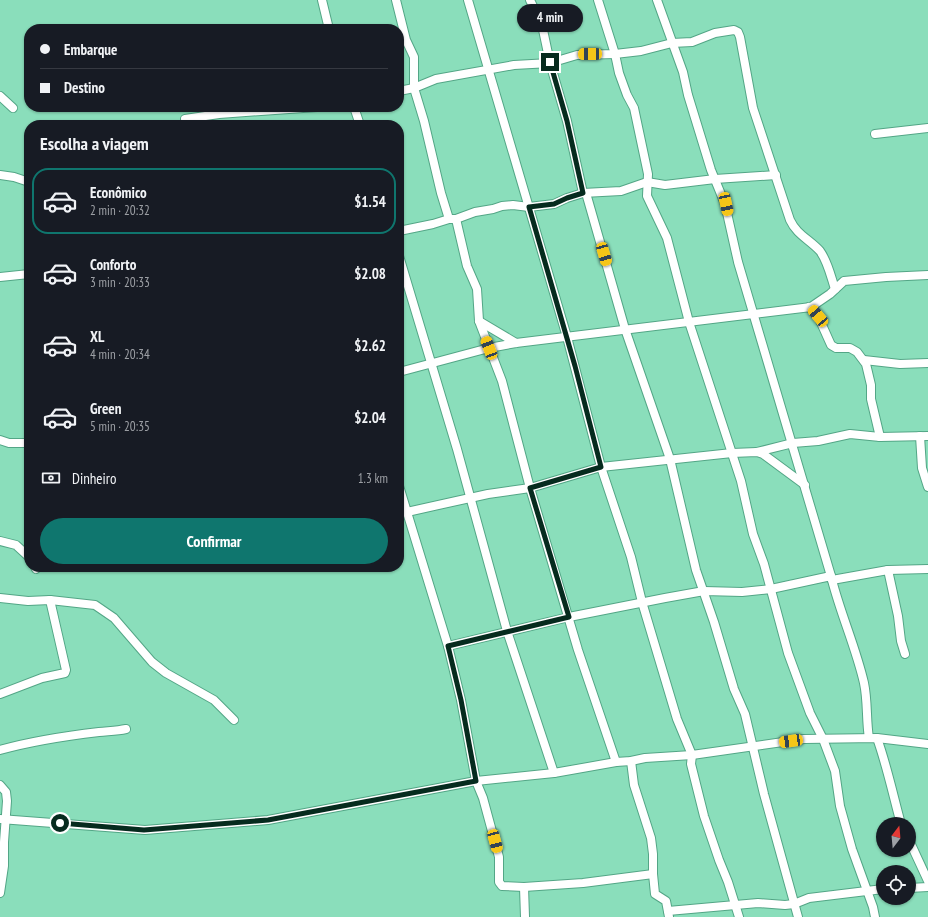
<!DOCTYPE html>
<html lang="pt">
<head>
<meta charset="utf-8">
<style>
	body { margin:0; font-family:"PT Sans Narrow",sans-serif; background:#242831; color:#f1f3f6; height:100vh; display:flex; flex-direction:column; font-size:15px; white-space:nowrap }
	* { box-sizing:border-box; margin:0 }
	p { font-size:13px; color:#9ea1a6 }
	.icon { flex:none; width:22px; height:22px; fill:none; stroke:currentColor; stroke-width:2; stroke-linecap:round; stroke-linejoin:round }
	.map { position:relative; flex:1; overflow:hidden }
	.sheet { position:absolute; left:24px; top:120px; width:380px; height:452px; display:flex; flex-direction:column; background:#171b24; border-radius:16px; box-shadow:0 1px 3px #0004 }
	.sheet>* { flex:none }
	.top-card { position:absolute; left:24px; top:24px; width:380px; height:88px; border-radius:16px; box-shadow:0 1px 3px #0004; display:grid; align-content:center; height:88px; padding:0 16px; background:#171b24 }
	.needle { width:26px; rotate:16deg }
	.buttons { position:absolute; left:876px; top:817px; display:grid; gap:8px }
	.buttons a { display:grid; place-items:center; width:40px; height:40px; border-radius:50%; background:#171b24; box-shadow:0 1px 3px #0004; font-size:20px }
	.end { position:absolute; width:18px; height:18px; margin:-9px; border:5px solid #062b1e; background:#fff; box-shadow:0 0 0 2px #fff }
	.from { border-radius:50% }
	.bubble { position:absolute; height:28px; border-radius:14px; background:#171b24; box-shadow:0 1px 3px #0004; font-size:13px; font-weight:700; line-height:28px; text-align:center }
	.car { position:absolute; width:12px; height:24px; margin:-12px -6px; border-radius:5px; box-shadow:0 0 3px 1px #0007; background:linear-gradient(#f5c518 24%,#345 0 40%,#f5c518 0 76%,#345 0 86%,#f5c518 0) }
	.top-card b { display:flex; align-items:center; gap:14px; height:38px; font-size:15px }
	.top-card b+b { border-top:1px solid #363941 }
	.top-card i { width:10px; height:10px; background:#f1f3f6 }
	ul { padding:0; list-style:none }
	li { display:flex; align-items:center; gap:12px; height:66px; margin:0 8px 6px; padding:0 8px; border:2px solid transparent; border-radius:16px }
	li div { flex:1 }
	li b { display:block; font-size:15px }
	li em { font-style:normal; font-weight:700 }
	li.selected { border-color:#0f766e }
	li>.icon { width:36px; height:36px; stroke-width:1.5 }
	h2 { padding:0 16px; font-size:18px; line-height:48px }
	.pay { display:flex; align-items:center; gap:10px; height:44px; padding:0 16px; font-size:15px }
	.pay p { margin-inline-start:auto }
	.cta { display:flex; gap:8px; margin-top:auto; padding:8px 16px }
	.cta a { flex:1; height:46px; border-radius:24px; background:#0f766e; color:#fff; font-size:16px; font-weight:700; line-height:46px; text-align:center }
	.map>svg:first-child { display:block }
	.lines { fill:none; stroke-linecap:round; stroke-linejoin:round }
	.minor-casing { stroke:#53a686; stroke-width:10 }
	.minor { stroke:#fff; stroke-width:8 }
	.route { stroke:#062b1e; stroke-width:5 }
</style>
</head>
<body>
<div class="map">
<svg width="928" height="917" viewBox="0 0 928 917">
	<rect width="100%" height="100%" fill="#8adebb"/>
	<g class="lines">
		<g class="minor-casing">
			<g id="minor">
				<polyline points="322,0 329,29"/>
				<polyline points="396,0 406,40 414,57 414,88 424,121 441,193 449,219"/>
				<polyline points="468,0 567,337 601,467 631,557 642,602 677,719 692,755 691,764 704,816 719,860 728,882 739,917"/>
				<polyline points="530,0 542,25 550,63 567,121 583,193"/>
				<polyline points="598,0 615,54 619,73 627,95 634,108 648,174 647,196 667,238 689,322 741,481 753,534 764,564 788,653 810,713 823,739 835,771 840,806 852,849 873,907 875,917"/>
				<polyline points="657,0 683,72 688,95 711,170 725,204 738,262 831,576"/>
				<path d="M399,91L414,88L436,79L514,65L550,63L577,55L615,54L641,51L672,43L692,42L715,33L734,30L738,32L740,37L753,108L790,220C797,235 809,239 820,251C828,262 831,277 835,289"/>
				<polyline points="0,96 13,108"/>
				<polyline points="354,107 360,125"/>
				<polyline points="185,119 219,114 317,107"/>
				<polyline points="875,134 928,128"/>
				<polyline points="0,175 14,177 29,182"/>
				<polyline points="586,193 625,329 670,459 696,570 714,622 734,689 745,714 764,794 798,917"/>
				<polyline points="456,219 467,266 477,289 479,321 502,381 530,488 578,650 616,762"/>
				<polyline points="399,231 433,224 449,219 456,219 475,212 493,209 502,206 513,205 529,207 554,204 567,198 583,193 621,191 647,182 665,185 715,179 776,175"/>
				<polyline points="399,256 457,449 507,631 554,773"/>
				<polyline points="0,277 29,274"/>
				<polyline points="809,307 818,316 831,345 836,348 850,348 857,352 866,364 871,385 871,399 880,437"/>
				<polyline points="479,321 516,343"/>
				<polyline points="864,360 900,364 928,363"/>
				<polyline points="399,372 489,348 516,343 811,307 830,294 844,281 886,277 928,275"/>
				<polyline points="920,436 922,468 928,487"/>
				<polyline points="0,440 9,443 29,443"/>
				<polyline points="757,452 793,443 818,441 850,434 880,437 928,436"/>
				<polyline points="399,486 448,646 461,700 476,781 483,798 499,857 499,882 502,886 524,887 583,883 653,874"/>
				<polyline points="407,512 488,494 530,488 601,467 732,453 757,452 763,454 805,485"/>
				<polyline points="0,541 16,545 29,557"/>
				<polyline points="35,567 36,569"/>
				<polyline points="888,570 898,616 901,641 905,654"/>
				<path d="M832,580C841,615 856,648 864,683C868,702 866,720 869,738"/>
				<polyline points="0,598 28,601 50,600 95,605 114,618 152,662 166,673 214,700 234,720"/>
				<polyline points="448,646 569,617 665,598 704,591 742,592 771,589 831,576 832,580 888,570 928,569"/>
				<polyline points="0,694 42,678 65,673 66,670 50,600"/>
				<path d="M877,738C887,766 893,795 901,824"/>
				<path d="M0,750C32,741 65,736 99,732C108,731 117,731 126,729"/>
				<polyline points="631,761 634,785 651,838 653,854 653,874 655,894 666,901 669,917"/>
				<polyline points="0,785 6,792 7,801 4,842 4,866 0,893"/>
				<polyline points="0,819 145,830 268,820 476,781 554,773 616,762 631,761 645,758 692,755 804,739 877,738 928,744"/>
				<polyline points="909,840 928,881"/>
				<polyline points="524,887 525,917"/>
				<polyline points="909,888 928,887"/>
				<polyline points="668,911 758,903 785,905 794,904 809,898 883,889"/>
			</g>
		</g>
		<use href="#minor" class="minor"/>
	</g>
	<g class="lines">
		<polyline class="route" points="60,823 144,830 268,820 476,781 461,700 448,646 569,617 530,488 601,467 575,366 529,207 554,204 567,198 583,193 567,121 550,62"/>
	</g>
</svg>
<div class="buttons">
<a><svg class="needle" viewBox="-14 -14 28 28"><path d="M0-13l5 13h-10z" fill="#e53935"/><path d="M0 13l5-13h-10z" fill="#9ea1a6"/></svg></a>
<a><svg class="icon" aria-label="locate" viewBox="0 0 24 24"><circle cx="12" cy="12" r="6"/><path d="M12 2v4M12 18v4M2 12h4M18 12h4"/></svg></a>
</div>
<i class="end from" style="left:60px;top:823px"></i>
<i class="end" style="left:550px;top:62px"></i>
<div class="bubble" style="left:517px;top:4px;width:66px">4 min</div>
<i class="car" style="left:590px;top:54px;rotate:269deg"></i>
<i class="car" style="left:726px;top:204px;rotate:168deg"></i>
<i class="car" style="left:604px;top:254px;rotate:164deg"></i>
<i class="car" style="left:818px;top:316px;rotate:320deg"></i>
<i class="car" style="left:489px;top:348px;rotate:339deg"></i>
<i class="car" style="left:791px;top:741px;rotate:262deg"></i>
<i class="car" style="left:495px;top:841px;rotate:165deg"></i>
<div class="top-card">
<b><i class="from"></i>Embarque</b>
<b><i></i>Destino</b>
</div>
<section class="sheet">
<h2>Escolha a viagem</h2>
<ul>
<li class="selected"><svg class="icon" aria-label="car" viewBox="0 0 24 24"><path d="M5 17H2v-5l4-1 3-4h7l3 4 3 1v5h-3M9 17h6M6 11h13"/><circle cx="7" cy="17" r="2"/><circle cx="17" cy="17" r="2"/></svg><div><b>Econômico</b><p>2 min · 20:32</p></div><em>$1.54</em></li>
<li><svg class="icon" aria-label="car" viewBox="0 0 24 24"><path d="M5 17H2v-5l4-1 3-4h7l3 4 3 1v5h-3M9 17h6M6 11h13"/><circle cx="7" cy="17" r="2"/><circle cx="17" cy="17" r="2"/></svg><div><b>Conforto</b><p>3 min · 20:33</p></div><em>$2.08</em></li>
<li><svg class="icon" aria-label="car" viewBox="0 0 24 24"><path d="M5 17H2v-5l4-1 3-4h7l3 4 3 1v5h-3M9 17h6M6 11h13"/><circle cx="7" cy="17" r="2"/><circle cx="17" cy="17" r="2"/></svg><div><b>XL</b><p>4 min · 20:34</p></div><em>$2.62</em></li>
<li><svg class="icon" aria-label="car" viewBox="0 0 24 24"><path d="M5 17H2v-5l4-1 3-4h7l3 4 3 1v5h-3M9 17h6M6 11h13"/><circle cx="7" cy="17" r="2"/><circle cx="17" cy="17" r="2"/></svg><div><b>Green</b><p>5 min · 20:35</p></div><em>$2.04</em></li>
</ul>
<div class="pay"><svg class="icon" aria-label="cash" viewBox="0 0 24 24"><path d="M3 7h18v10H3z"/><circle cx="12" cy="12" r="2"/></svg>Dinheiro<p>1.3 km</p></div>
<div class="cta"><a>Confirmar</a></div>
</section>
</div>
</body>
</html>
